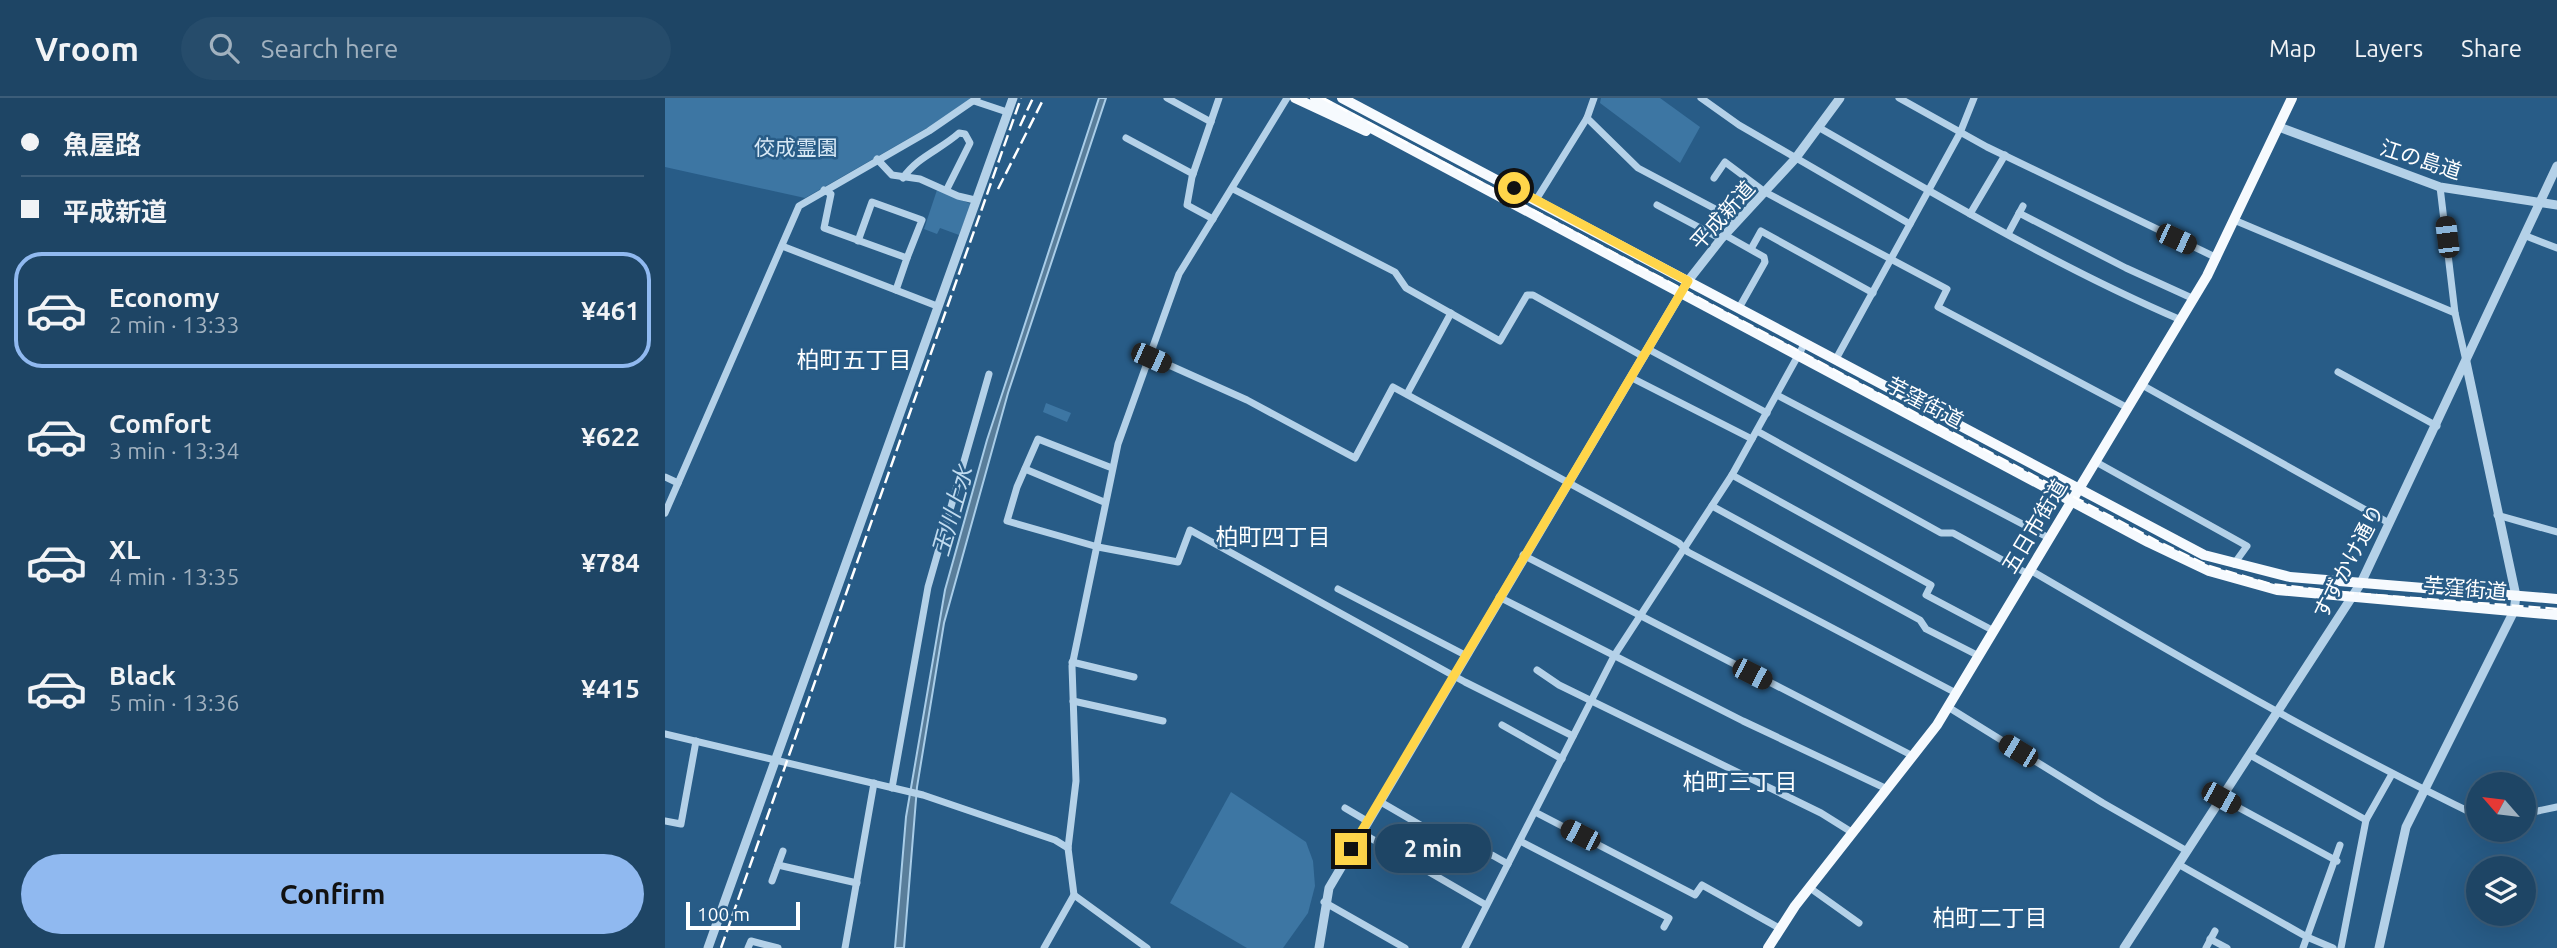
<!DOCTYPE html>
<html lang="en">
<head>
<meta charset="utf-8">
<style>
	body { margin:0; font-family:Ubuntu,"Noto Sans JP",sans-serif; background:#264c6b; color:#f1f3f6; height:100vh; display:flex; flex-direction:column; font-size:26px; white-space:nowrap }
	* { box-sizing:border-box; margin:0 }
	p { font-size:23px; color:#a1b1bf }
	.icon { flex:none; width:38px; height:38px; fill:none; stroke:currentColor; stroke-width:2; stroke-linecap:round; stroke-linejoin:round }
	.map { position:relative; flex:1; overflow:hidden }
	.drawer { display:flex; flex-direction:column; background:#1e4565; width:665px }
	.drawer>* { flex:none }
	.guide { display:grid; align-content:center; height:154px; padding:0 21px; background:#1e4565 }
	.needle { width:46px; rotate:298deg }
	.fabs { position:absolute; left:1801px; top:674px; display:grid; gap:14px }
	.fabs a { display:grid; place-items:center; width:70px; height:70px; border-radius:50%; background:#1e4565; box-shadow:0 7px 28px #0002,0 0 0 2px #3c5d79; font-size:35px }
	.scale { position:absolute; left:21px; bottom:18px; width:114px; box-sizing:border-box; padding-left:7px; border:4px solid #fff; border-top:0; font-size:19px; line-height:24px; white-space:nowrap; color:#fff; -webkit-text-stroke:5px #285c87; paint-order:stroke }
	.end { position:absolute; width:32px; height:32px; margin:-16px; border:9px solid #ffd54a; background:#111; box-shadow:0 0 0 4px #111 }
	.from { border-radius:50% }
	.bubble { position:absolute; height:49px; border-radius:24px; background:#1e4565; box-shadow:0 7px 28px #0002,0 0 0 2px #3c5d79; font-size:23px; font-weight:700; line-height:49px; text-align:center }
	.car { position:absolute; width:21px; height:42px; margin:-21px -10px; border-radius:9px; box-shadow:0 0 5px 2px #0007; background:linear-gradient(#222 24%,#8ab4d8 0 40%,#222 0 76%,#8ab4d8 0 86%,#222 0) }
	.guide b { display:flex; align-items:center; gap:24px; height:66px; font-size:26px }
	.guide b+b { border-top:2px solid #3c5d79 }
	.guide i { width:18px; height:18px; background:#f1f3f6 }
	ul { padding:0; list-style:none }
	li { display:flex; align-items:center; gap:21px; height:116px; margin:0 14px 10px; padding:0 7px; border:4px solid transparent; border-radius:28px }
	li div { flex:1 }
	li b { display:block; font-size:26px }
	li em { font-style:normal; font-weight:700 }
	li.selected { border-color:#90b9f0 }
	li>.icon { width:63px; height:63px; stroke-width:1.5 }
	.primary-button { display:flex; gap:14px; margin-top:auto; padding:14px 21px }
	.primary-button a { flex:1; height:80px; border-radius:42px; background:#90b9f0; color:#111; font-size:28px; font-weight:700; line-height:80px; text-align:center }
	header { display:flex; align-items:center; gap:42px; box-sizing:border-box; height:98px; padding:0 35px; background:#1e4565; border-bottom:2px solid #3c5d79 }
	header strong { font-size:33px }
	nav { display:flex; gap:38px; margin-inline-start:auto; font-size:24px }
	.search { width:490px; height:63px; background:#264c6b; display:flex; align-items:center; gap:18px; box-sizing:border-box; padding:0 24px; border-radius:38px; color:#a1b1bf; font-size:26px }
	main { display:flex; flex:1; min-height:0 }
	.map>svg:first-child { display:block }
	.green { fill:#3d76a3 }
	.water { fill:#5a7e9a; stroke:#a9cde8; stroke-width:2 }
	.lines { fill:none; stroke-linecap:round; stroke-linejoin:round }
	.minor { stroke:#b4d1e8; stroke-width:7 }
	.tertiary { stroke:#b4d1e8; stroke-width:9 }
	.primary { stroke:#f6fafe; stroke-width:10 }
	.rail { stroke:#fff; stroke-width:2.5; stroke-dasharray:12 5; stroke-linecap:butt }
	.route { stroke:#ffd54a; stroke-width:9 }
	.labels { text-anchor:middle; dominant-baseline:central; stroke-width:5; stroke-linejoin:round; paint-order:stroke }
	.park-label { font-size:21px; fill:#d8e9f6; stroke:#285c87 }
	.street-label { font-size:21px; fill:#fff; stroke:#285c87 }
	.neighbourhood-label { font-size:23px; fill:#fff; stroke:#285c87 }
	.water-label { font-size:23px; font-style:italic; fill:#c0dbef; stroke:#285c87 }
</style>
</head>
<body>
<header>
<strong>Vroom</strong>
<div class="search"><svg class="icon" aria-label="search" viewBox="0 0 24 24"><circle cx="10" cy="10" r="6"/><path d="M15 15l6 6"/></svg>Search here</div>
<nav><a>Map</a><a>Layers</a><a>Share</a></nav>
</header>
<main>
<section class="drawer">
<div class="guide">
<b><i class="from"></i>魚屋路</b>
<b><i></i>平成新道</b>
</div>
<ul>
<li class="selected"><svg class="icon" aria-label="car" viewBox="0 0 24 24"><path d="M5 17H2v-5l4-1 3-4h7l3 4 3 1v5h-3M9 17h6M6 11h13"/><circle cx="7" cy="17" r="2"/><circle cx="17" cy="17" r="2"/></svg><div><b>Economy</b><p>2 min · 13:33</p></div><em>¥461</em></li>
<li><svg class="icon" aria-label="car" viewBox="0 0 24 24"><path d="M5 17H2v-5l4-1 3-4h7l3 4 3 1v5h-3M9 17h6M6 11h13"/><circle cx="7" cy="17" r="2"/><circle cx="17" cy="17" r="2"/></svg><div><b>Comfort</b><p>3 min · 13:34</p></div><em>¥622</em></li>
<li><svg class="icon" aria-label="car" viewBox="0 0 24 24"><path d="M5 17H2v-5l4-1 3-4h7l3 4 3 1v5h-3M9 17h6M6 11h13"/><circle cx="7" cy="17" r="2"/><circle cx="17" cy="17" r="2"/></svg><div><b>XL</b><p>4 min · 13:35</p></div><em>¥784</em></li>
<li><svg class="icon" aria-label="car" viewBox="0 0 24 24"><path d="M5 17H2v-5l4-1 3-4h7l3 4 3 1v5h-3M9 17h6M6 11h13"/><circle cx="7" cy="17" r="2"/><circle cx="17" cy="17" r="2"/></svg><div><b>Black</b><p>5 min · 13:36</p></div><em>¥415</em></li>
</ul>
<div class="primary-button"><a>Confirm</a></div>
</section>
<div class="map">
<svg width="1892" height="850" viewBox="0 0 1892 850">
	<rect width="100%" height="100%" fill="#285c87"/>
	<g class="green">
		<polygon points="0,0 307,0 262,30 140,100 0,69"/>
		<polygon points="936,0 995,0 1035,29 1015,65 935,5"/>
		<polygon points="272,92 306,106 294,137 275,130 272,136 259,131"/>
		<polygon points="381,305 406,315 402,324 378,314"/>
		<polygon points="566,694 641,744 648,763 650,788 643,815 618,850 582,850 505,805"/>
	</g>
	<polygon class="water" points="434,0 441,0 343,295 279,525 252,689 239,850 230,850 241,719 280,492 322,342"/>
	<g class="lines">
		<g class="minor">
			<polyline points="502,0 546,24"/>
			<polyline points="1036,0 1074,27 1245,126"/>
			<polyline points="1234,0 1322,49 1552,160"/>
			<polyline points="309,3 342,14"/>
			<polyline points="922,20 973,70 1073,123"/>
			<path d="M1153,29C1272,97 1390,168 1516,222"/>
			<polyline points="461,40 528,76"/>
			<polyline points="212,61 227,77 255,81 293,98 310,102"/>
			<path d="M238,80C252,59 275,52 294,35L300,36L305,45L282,91"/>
			<polyline points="1049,80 1060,64 1100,94 1282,191 1273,209 1463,310"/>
			<polyline points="568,91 730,174 741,190 835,243 862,197 868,197 979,259"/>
			<polyline points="159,92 166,96 159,130 242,160 231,192"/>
			<polyline points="871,102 922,20 929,0"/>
			<polyline points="992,107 1056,141"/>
			<polyline points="1354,115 1461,170 1529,201"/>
			<polyline points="1305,116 1340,57"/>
			<polyline points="548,121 522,107 527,79 554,0"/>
			<polyline points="1569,122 1790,215 1775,89"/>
			<polyline points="1343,136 1358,108"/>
			<polyline points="1060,137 1099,159 1100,164 1074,210"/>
			<polyline points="1861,138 1892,150"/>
			<polyline points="193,143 207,104 257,122 242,160"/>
			<polyline points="117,148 272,208"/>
			<polyline points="1086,151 1096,133 1208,195"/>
			<polyline points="1790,215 1801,263"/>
			<polyline points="983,251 1102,315"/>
			<polyline points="486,259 582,302 690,360 728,289 1014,445 1023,454 1291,595"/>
			<polyline points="1171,261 1295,35 1309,0"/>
			<polyline points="1673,274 1772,328"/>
			<polyline points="967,280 1087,341"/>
			<polyline points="1477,287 1724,425"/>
			<polyline points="742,296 786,215"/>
			<polyline points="1112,297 1384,440"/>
			<polyline points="1092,333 1276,435 1288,435 1363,476"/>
			<polyline points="1431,364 1582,448 1569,466"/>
			<polyline points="447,370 373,341 352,389 342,423 433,449 513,464 525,432 800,584 908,638"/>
			<polyline points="360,371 439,404"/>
			<polyline points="1067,377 1266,487 1261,497 1329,533"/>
			<polyline points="0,379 13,385"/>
			<polyline points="1047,408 1255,522 1261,531 1314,558"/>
			<polyline points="0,415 134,108 264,33 312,0"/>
			<polyline points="1832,417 1892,434"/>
			<polyline points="858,457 1248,658"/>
			<path d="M1365,472C1512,558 1660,644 1813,718"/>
			<polyline points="673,491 800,557"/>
			<polyline points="834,499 1078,623 1222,691"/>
			<polyline points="407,564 469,579"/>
			<polyline points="872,572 894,587 1156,715 1188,735"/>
			<polyline points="408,603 498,623"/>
			<polyline points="1283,609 1438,705 1522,753"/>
			<polyline points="837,627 897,661"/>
			<polyline points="0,636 258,697 390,742 403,750"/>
			<polyline points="1585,657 1701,722"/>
			<polyline points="227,690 263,489 324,276"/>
			<polyline points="1556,700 1672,763"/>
			<polyline points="714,703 814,761 827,757 843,766"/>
			<polyline points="680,710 702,723"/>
			<polyline points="870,714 1030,797 1037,787 1114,830"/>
			<polyline points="1858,716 1892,709"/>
			<polyline points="0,723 16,726 31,643"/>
			<polyline points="695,734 821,807"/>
			<polyline points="855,743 1004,820 999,829"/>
			<polyline points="1513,766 1642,839 1668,850"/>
			<polyline points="113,767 192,785"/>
			<polyline points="107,783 118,753"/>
			<polyline points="1145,790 1194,825"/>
			<polyline points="409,797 482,850"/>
			<polyline points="659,804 740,850"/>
			<polyline points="1545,841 1562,850"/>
			<polyline points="83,850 86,843 113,850"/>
			<polyline points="180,850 209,685"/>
			<polyline points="379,850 409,797 403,750 411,683 407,568 453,346 514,176 622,0"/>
			<polyline points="800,850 949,558 1067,377 1140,245"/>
			<polyline points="1541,850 1550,833"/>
			<polyline points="1638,850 1675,747"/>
			<polyline points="1676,850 1701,722 1727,676"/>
		</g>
		<g class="tertiary">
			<polyline points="1614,29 1775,89 1892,107"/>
			<polyline points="43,850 348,0"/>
			<polyline points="654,850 664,790 1023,183 1056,141 1130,61 1175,0"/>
			<polyline points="1459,850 1696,485 1892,68"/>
			<polyline points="1714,850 1741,729 1849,513 1851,498 1801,264"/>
		</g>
		<g class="primary">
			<polyline points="630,0 701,33"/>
			<polyline points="650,0 1483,444 1544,473 1612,492 1892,517"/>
			<polyline points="677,0 1539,457 1625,479 1892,501"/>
			<polyline points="1103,850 1130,808 1272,627 1542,178 1627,0"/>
		</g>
		<g class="rail">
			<polyline points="657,0 1494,444 1544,468 1606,486 1684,495 1892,511"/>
			<polyline points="355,28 368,0"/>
			<polyline points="333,91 379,0"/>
			<polyline points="56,850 356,0"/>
		</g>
	</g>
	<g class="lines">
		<polyline class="route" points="686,751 1023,183 849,90"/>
	</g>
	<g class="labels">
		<g class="park-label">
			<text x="131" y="49">佼成霊園</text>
		</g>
		<g class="street-label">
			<text transform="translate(1756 61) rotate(18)">江の島道</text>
			<text transform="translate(1057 117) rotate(-48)">平成新道</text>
			<text transform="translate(1260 304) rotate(28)">芋窪街道</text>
			<text transform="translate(1369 428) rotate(-59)">五日市街道</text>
			<text transform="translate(1683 463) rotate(-62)">すずかけ通り</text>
			<text transform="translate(1800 490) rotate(5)">芋窪街道</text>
		</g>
		<g class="neighbourhood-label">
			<text x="189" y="261">柏町五丁目</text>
			<text x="608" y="438">柏町四丁目</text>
			<text x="1075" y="683">柏町三丁目</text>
			<text x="1325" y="819">柏町二丁目</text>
		</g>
		<g class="water-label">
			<text transform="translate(287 413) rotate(-74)">玉川上水</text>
		</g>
	</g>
</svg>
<div class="fabs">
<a><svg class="needle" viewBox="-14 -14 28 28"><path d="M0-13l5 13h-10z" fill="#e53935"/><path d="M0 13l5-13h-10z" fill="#a1b1bf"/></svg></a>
<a><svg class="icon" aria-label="layers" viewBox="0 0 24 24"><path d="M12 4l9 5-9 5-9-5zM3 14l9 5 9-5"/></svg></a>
</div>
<div class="scale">100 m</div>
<i class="end from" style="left:849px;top:90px"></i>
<i class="end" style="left:686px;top:751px"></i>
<div class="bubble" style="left:710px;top:726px;width:116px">2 min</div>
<i class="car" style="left:1782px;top:139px;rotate:353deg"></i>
<i class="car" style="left:1511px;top:141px;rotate:115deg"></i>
<i class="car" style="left:486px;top:260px;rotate:114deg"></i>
<i class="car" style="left:1087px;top:576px;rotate:117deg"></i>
<i class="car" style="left:1353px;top:653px;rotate:301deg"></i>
<i class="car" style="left:1556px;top:700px;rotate:119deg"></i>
<i class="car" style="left:915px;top:737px;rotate:297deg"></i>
</div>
</main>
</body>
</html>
